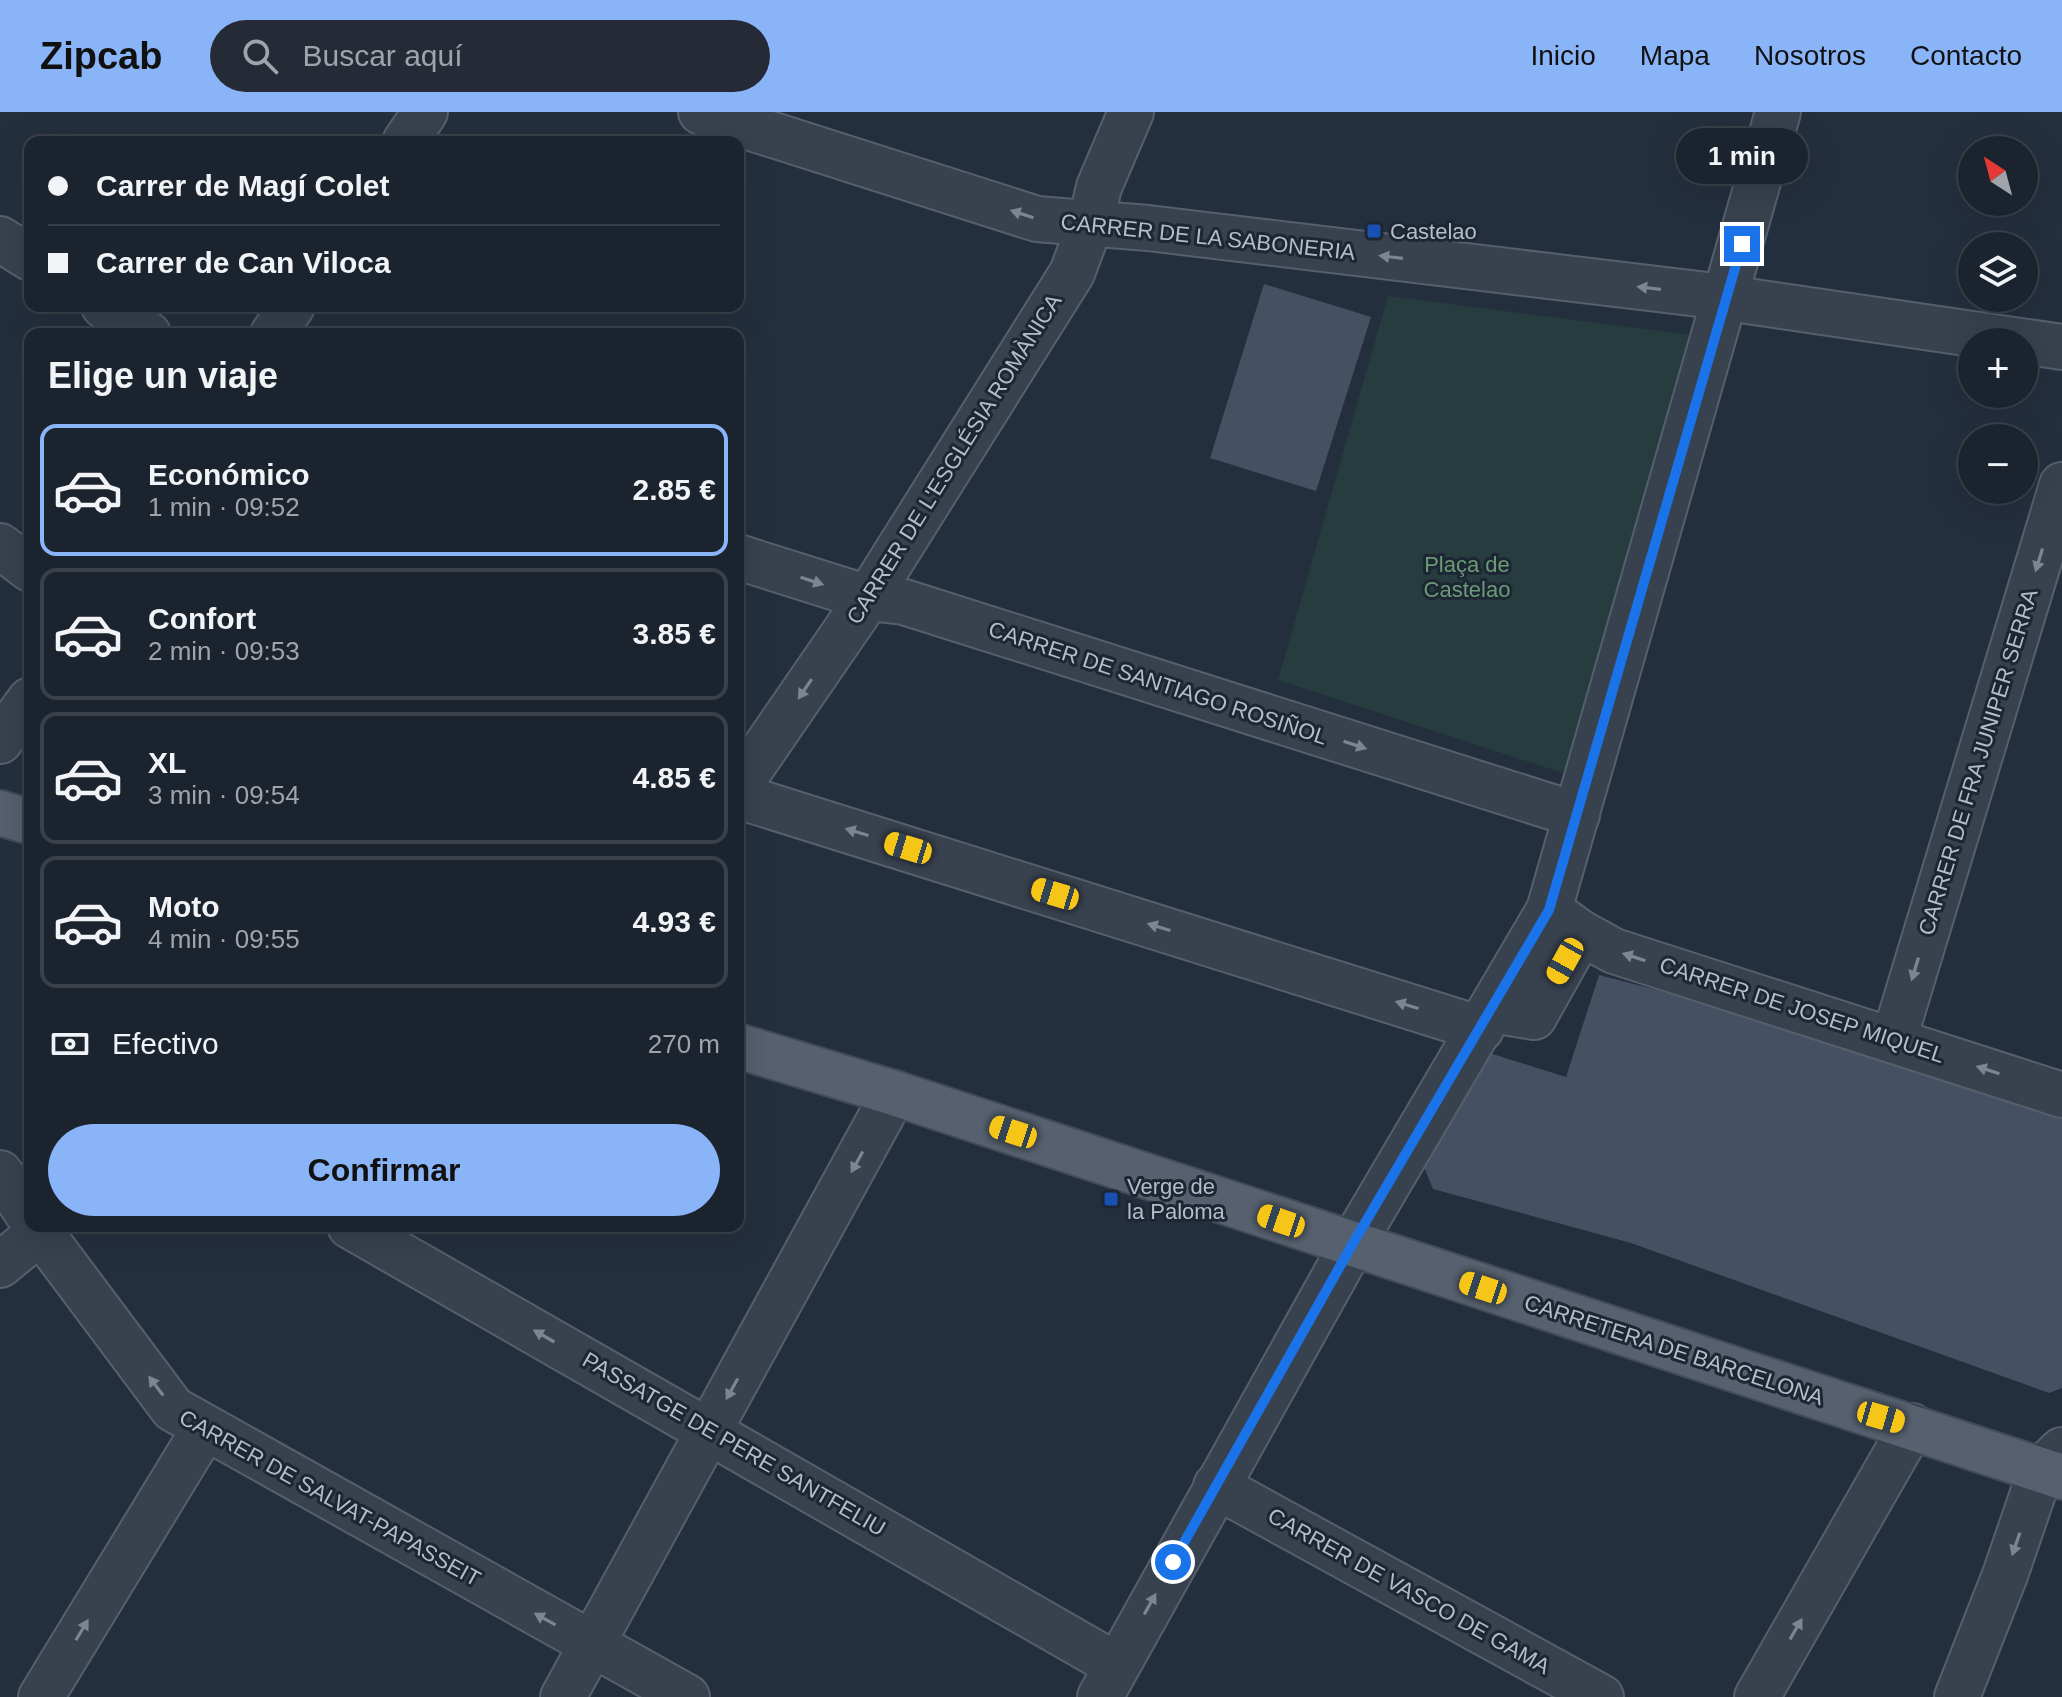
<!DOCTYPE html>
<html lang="es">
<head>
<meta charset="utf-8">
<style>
	body { margin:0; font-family:Helvetica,sans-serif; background:#242b36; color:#f1f3f6; height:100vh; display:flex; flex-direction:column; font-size:30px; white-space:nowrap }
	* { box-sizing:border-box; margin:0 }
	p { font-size:26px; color:#a0a4aa }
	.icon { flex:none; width:44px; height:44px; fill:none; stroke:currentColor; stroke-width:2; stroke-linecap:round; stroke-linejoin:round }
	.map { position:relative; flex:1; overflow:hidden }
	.details { position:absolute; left:24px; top:216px; width:720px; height:904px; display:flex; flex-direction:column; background:#1b232e; border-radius:16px; box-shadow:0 8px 32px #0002,0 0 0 2px #39404a }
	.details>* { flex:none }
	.guide { position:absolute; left:24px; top:24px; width:720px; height:176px; border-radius:16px; box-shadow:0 8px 32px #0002,0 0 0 2px #39404a; display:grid; align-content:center; height:176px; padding:0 24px; background:#1b232e }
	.needle { width:52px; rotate:324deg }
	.fabs { position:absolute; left:1958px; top:24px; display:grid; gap:16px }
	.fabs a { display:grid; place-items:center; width:80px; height:80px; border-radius:50%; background:#1b232e; box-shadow:0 8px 32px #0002,0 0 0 2px #39404a; font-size:40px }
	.end { position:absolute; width:36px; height:36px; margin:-18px; border:10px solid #1a73e8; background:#fff; box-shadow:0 0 0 4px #fff }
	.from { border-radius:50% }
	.bubble { position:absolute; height:56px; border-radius:28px; background:#1b232e; box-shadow:0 8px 32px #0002,0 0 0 2px #39404a; font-size:26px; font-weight:700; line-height:56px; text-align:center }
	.car { position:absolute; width:24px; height:48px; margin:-24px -12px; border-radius:10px; box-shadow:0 0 6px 2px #0007; background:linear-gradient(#f5c518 24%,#345 0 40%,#f5c518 0 76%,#345 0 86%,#f5c518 0) }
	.guide b { display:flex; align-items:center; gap:28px; height:76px; font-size:30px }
	.guide b+b { border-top:2px solid #39404a }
	.guide i { width:20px; height:20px; background:#f1f3f6 }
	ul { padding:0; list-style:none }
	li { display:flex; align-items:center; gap:24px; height:132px; margin:0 16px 12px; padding:0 8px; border:4px solid #39404a; border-radius:16px }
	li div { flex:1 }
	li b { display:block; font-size:30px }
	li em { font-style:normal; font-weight:700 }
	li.active { border-color:#8ab4f8 }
	li>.icon { width:72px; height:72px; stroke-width:1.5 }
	h2 { padding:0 24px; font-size:36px; line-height:96px }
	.pay { display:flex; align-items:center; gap:20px; height:88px; padding:0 24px; font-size:30px }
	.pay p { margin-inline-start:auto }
	.button { display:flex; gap:16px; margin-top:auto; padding:16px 24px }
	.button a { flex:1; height:92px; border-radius:48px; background:#8ab4f8; color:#111; font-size:32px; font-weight:700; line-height:92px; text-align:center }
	header { display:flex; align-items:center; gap:48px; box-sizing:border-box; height:112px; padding:0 40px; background:#8ab4f8; color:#111 }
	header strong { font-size:38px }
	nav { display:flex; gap:44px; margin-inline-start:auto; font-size:28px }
	.search { width:560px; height:72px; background:#242b36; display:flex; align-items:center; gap:20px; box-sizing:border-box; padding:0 28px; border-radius:44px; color:#a0a4aa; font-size:30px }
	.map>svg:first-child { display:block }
	.green { fill:#263c3f }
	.building { fill:#455162 }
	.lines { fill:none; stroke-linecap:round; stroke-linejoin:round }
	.minor-casing { stroke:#565f6c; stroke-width:48 }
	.major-casing { stroke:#414a57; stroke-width:48 }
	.minor { stroke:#38414e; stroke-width:44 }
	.major { stroke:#56606e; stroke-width:44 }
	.oneway { fill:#7c8592 }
	.route { stroke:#1a73e8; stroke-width:10 }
	.transit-dot { fill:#1a4fb4; stroke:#1d2633; stroke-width:3 }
	.labels { text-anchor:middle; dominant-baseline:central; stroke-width:6; stroke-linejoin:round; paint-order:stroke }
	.poi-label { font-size:22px; fill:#b4bcc9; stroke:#1d2633; text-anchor:start }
	.street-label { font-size:22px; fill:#b4bcc9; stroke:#1d2633 }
	.park-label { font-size:22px; fill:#6b9a76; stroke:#1d2633 }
</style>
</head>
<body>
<header>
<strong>Zipcab</strong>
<div class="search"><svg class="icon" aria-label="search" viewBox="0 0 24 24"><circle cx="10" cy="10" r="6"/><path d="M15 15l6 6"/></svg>Buscar aquí</div>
<nav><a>Inicio</a><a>Mapa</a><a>Nosotros</a><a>Contacto</a></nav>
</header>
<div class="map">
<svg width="2062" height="1585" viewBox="0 0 2062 1585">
	<rect width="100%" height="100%" fill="#242f3e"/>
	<polygon class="green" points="1388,184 1693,223 1572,664 1278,568"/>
	<g class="building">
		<polygon points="1264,172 1371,205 1316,379 1210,346"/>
		<polygon points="1599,863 1851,928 2062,1007 2062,1276 2049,1281 1631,1131 1433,1077 1422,1050 1483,939 1566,965"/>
	</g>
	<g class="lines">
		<g class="minor-casing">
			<g id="minor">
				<polyline points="701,0 1037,107 1148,116 1699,182 2062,235"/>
				<polyline points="405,30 425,0"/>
				<polyline points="0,127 30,146"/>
				<polyline points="104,194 148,222"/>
				<polyline points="273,222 292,194"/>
				<polyline points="0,434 30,457"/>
				<polyline points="738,445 868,486 904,490 1577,703"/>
				<polyline points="0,629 30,588"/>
				<polyline points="738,675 868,486 1072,161 1090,113 1099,75 1131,0"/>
				<polyline points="738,684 1481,917"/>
				<polyline points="1549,798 1581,821 1614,839 2062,983"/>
				<polyline points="1492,898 1534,905 1581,821"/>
				<polyline points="1894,927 2062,373"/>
				<polyline points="0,1061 30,1105"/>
				<polyline points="36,1114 173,1297 687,1585"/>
				<polyline points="350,1114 1116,1553"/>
				<polyline points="0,1153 40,1120"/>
				<polyline points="1216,1374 1601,1585"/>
				<polyline points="41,1585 205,1316"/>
				<polyline points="563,1585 894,981"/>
				<polyline points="1100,1585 1352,1133 1549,798 1778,0"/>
				<polyline points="1757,1585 1912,1314"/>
				<polyline points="1957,1585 2005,1463 2041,1358 2062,1338"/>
			</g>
		</g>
		<g class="major-casing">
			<g id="major">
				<polyline points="0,701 30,710"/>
				<polyline points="738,934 894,981 2062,1365"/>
			</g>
		</g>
		<use href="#minor" class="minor"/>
		<use href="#major" class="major"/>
	</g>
	<defs><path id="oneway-solid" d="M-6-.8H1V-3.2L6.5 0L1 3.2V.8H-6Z" transform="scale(2)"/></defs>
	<g class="oneway">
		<use href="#oneway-solid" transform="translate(1022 102) rotate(-162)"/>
		<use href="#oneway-solid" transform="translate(1391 145) rotate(-173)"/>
		<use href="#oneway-solid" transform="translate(1649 176) rotate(-173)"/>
		<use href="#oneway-solid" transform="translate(2039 448) rotate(107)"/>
		<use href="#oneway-solid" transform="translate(812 469) rotate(18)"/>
		<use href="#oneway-solid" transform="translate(805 577) rotate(124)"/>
		<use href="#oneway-solid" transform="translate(1355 633) rotate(18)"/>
		<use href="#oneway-solid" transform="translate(857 720) rotate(-163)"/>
		<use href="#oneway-solid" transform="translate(1159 815) rotate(-163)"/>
		<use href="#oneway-solid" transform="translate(1634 845) rotate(-162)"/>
		<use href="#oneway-solid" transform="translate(1915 857) rotate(107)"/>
		<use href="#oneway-solid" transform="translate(1407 893) rotate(-163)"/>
		<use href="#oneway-solid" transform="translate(1988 958) rotate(-162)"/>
		<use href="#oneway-solid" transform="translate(857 1050) rotate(119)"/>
		<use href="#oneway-solid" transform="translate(544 1224) rotate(-150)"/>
		<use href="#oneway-solid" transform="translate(156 1274) rotate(-127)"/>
		<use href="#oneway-solid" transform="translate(732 1277) rotate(119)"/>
		<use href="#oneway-solid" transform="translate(2016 1432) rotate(109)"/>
		<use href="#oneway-solid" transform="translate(1150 1492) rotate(-61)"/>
		<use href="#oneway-solid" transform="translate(545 1507) rotate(-151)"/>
		<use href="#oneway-solid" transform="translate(1796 1517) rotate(-60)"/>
		<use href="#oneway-solid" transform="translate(82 1518) rotate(-59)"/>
	</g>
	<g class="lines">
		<polyline class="route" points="1173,1450 1352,1133 1549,798 1742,132"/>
	</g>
	<g class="transit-dot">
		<rect x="1366" y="111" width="16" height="16" rx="4"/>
		<rect x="1103" y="1079" width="16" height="16" rx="4"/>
	</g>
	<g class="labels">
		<g class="poi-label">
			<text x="1390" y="119">Castelao</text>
			<text x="1127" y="1074">Verge de<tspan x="1127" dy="25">la Paloma</tspan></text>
		</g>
		<g class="street-label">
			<text transform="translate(1208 125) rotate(6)">CARRER DE LA SABONERIA</text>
			<text transform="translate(954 347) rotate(-58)">CARRER DE L'ESGLÉSIA ROMÀNICA</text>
			<text transform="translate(1158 571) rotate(18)">CARRER DE SANTIAGO ROSIÑOL</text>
			<text transform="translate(1978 650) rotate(-73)">CARRER DE FRA JUNIPER SERRA</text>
			<text transform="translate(1802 898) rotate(18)">CARRER DE JOSEP MIQUEL</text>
			<text transform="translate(1674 1238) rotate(18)">CARRETERA DE BARCELONA</text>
			<text transform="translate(734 1332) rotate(30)">PASSATGE DE PERE SANTFELIU</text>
			<text transform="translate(330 1386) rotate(29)">CARRER DE SALVAT-PAPASSEIT</text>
			<text transform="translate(1409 1479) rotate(29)">CARRER DE VASCO DE GAMA</text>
		</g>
		<g class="park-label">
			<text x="1467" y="452">Plaça de<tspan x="1467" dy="25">Castelao</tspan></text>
		</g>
	</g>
</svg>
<div class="fabs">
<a><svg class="needle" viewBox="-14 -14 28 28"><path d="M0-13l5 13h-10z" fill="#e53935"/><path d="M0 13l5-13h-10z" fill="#a0a4aa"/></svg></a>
<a><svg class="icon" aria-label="layers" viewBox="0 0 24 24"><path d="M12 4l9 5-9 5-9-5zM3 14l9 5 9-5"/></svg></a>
<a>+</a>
<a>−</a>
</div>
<i class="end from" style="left:1173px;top:1450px"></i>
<i class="end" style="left:1742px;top:132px"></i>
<div class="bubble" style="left:1676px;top:16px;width:132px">1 min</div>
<i class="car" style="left:908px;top:736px;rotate:287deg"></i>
<i class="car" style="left:1055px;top:782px;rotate:287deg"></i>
<i class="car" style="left:1565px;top:849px;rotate:209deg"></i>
<i class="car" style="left:1013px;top:1020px;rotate:288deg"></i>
<i class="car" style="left:1281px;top:1109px;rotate:289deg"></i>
<i class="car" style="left:1483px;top:1176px;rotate:288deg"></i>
<i class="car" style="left:1881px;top:1305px;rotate:106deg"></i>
<div class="guide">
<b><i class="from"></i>Carrer de Magí Colet</b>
<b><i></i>Carrer de Can Viloca</b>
</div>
<section class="details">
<h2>Elige un viaje</h2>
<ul>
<li class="active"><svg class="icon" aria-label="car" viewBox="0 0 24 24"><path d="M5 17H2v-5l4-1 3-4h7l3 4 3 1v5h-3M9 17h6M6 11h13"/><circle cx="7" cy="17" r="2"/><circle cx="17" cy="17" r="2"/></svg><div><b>Económico</b><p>1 min · 09:52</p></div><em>2.85 €</em></li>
<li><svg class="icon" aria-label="car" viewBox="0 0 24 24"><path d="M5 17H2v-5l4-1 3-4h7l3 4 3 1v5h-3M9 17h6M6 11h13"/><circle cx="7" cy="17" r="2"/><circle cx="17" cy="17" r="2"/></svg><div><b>Confort</b><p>2 min · 09:53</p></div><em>3.85 €</em></li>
<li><svg class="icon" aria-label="car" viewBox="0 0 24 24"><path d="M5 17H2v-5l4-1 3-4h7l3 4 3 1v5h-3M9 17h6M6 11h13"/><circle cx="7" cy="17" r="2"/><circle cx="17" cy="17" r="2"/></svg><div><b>XL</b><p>3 min · 09:54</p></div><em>4.85 €</em></li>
<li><svg class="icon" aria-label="car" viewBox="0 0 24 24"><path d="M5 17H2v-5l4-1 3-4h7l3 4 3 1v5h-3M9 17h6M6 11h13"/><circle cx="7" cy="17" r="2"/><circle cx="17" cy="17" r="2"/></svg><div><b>Moto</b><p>4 min · 09:55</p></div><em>4.93 €</em></li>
</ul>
<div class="pay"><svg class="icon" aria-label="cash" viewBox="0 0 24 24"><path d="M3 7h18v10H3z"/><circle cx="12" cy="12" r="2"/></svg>Efectivo<p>270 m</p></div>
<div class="button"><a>Confirmar</a></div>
</section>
</div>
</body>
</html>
